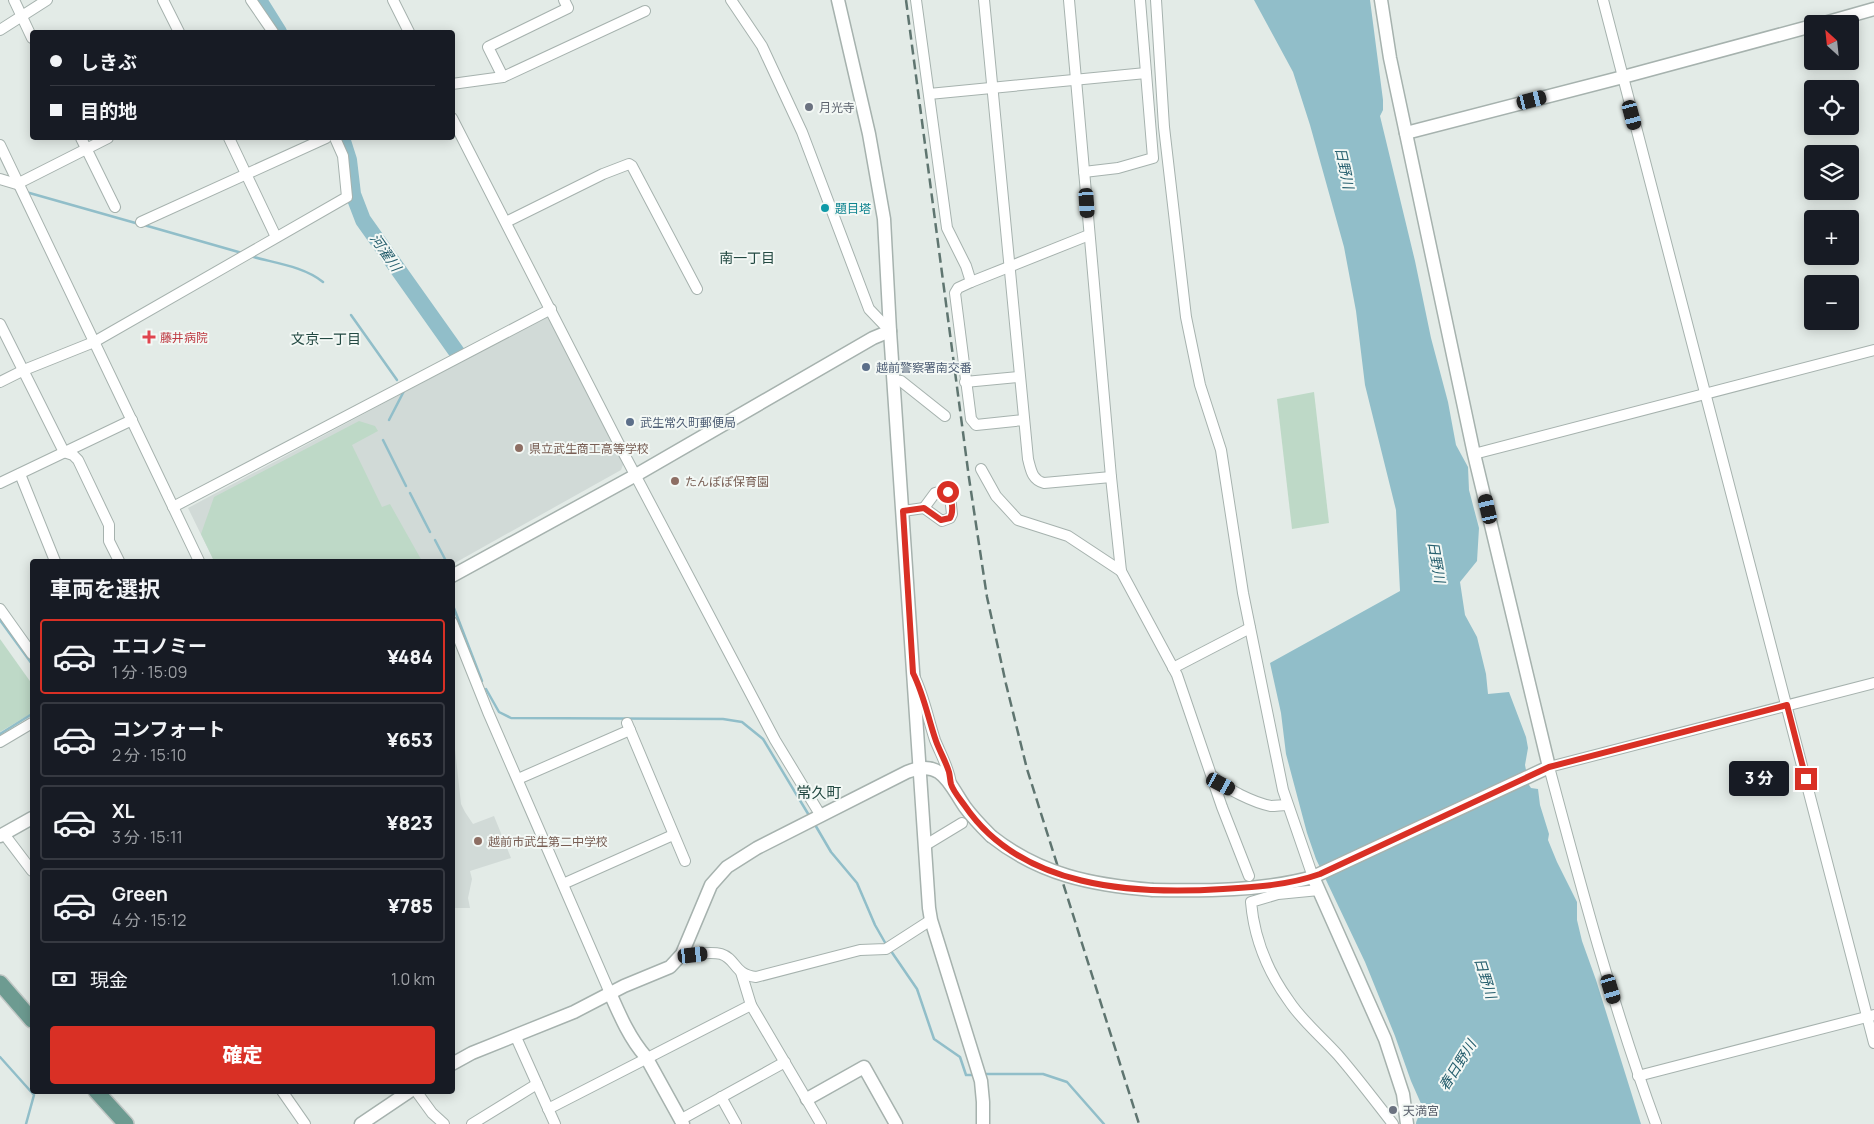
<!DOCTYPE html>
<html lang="ja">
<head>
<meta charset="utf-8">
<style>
	body { margin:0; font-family:Manrope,"Noto Sans JP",sans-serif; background:#20242c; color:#f1f3f6; height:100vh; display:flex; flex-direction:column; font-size:19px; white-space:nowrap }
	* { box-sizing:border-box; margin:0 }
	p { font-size:16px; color:#9ea1a6 }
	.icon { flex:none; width:28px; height:28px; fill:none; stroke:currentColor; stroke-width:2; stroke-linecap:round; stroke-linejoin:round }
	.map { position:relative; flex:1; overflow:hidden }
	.details { position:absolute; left:30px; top:559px; width:425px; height:535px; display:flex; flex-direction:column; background:#171b24; border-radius:5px; box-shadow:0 2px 12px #0003 }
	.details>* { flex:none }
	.banner { position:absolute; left:30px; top:30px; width:425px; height:110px; border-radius:5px; box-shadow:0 2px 12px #0003; display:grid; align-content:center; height:110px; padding:0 20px; background:#171b24 }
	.needle { width:32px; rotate:333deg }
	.tools { position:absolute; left:1804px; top:15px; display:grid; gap:10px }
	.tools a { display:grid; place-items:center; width:55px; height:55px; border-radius:5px; background:#171b24; box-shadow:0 2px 12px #0003; font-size:25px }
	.end { position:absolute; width:22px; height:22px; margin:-11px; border:6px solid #d93025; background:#fff; box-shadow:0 0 0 2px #fff }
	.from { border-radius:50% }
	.bubble { position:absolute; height:35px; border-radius:5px; background:#171b24; box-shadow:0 2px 12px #0003; font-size:16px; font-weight:800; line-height:35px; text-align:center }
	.car { position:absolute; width:15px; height:30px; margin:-15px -8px; border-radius:6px; box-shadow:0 0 4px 1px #0007; background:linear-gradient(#222 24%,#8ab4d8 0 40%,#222 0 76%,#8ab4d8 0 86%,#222 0) }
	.banner b { display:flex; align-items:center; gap:18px; height:48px; font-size:19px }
	.banner b+b { border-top:1px solid #363941 }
	.banner i { width:12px; height:12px; background:#f1f3f6 }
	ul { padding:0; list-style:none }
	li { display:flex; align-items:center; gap:15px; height:75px; margin:0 10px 8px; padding:0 10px; border:2px solid #363941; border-radius:5px }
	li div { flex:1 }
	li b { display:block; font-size:19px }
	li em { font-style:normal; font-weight:800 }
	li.current { border-color:#d93025 }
	li>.icon { width:45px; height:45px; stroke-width:1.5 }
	h2 { padding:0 20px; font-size:22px; line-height:60px }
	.pay { display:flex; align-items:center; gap:12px; height:55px; padding:0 20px; font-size:19px }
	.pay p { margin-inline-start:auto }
	.button { display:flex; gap:10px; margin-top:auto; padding:10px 20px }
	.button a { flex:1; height:58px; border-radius:5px; background:#d93025; color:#fff; font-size:20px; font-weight:800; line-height:58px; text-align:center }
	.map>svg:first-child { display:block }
	.built { fill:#d1dad7 }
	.green { fill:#bed9c7 }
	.water { fill:#91bec9 }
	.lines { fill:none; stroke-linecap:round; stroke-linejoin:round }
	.stream { stroke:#91bec9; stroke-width:2.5 }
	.river { stroke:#91bec9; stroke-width:16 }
	.minor-casing { stroke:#a6b2ae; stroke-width:12 }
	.tertiary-casing { stroke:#a6b2ae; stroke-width:15 }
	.primary-casing { stroke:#c2c8c6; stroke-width:18 }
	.minor { stroke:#fff; stroke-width:10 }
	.tertiary { stroke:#fff; stroke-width:12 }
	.primary { stroke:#6d9b91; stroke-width:15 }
	.rail { stroke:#5f7570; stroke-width:2.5; stroke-dasharray:10 5; stroke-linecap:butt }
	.tertiary-bridge-casing { stroke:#a6b2ae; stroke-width:15; stroke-linecap:butt }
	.tertiary-bridge { stroke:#fff; stroke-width:12 }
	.route { stroke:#d93025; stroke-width:6 }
	.worship-dot { fill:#6b7280; stroke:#f3f8f5; stroke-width:2 }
	.culture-dot { fill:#0f9aa8; stroke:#f3f8f5; stroke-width:2 }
	.health-dot { fill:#e0444e; stroke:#f3f8f5; stroke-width:2 }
	.service-dot { fill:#5c6f8a; stroke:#f3f8f5; stroke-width:2 }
	.education-dot { fill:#8d6e63; stroke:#f3f8f5; stroke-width:2 }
	.labels { text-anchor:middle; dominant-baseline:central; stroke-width:4; stroke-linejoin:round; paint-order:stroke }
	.worship-label { font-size:12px; fill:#5b616d; stroke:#f3f8f5; text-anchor:start }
	.culture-label { font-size:12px; fill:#0d838f; stroke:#f3f8f5; text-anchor:start }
	.health-label { font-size:12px; fill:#be3a42; stroke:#f3f8f5; text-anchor:start }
	.service-label { font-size:12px; fill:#4e5e75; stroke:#f3f8f5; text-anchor:start }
	.education-label { font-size:12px; fill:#785e54; stroke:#f3f8f5; text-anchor:start }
	.water-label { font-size:14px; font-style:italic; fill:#265f6e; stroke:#f3f8f5 }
	.neighbourhood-label { font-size:14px; fill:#234942; stroke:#f3f8f5 }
	.quarter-label { font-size:15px; fill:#234942; stroke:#f3f8f5 }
</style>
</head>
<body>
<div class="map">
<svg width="1874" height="1124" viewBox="0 0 1874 1124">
	<rect width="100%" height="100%" fill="#e3ebe7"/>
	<g class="built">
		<polygon points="545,317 549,317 624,462 621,470 453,564 452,561 214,561 188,508"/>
		<polygon points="452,742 455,749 461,804 465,812 473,824 494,816 511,858 470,871 472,879 468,898 470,908 453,908"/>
	</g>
	<g class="green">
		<polygon points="1314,392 1329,523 1292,529 1277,399"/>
		<polygon points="359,421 375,426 378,431 352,445 382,507 390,504 422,561 214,561 201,534 214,497"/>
		<polygon points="0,639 32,684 32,713 0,732"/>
	</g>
	<polygon class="water" points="1254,0 1370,0 1383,100 1383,110 1380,116 1415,261 1431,338 1448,402 1456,445 1468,467 1469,490 1479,528 1477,561 1460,582 1465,615 1477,637 1486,674 1488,694 1509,692 1526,737 1528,748 1525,765 1529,785 1531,788 1538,789 1540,805 1549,834 1548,840 1557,862 1577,902 1577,920 1582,941 1596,980 1641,1124 1430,1124 1411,1081 1395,1036 1365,962 1316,859 1307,833 1286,754 1281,713 1270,663 1400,591 1396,510 1365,385 1356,311 1344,247 1310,125 1293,72"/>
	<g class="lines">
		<g class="stream">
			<polyline points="26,192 139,224"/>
			<polyline points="144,225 242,253"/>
			<path d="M250,256C274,263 303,266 323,282"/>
			<polyline points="351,315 397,380"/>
			<polyline points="389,420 404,391"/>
			<polyline points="383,440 406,486"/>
			<polyline points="410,493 430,532"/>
			<polyline points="435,540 446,561"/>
			<polyline points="452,603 482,681"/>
			<polyline points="0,620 32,664"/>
			<polyline points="486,689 499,712 511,718 723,719 742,722 763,739 810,817"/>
			<polyline points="0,734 32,714"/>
			<polyline points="814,823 831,852 857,883 875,925 887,946"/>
			<polyline points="891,951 917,989 934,1039 960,1057 966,1075 975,1075"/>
			<polyline points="0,1057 34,1095 26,1124"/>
			<polyline points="983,1074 1043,1074 1067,1082 1104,1124"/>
		</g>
		<g class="river">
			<polyline points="259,0 279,32"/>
			<polyline points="342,138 349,160 353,194 363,220 458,354"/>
			<polyline points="1424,1124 1436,1097"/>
		</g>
		<g class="minor-casing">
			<g id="minor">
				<polyline points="14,0 32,38"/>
				<polyline points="163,0 179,32"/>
				<polyline points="251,0 273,32"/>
				<polyline points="393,0 409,32"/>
				<polyline points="731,0 762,46 802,132 869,309 890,331"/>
				<polyline points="916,0 947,228 966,266 971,282"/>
				<path d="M984,0L1028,459C1031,470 1032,480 1044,483L1111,477"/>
				<polyline points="1069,0 1111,477 1121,571 1177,675 1222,807 1249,876"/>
				<polyline points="1156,0 1164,127 1186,317 1200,385 1221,450 1243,593 1283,790 1313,877"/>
				<polyline points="1603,0 1874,1043"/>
				<polyline points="0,30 47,0"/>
				<polyline points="503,77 488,47 568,8 564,0"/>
				<polyline points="452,84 503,77 645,11"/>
				<polyline points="929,94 1146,73"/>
				<polyline points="452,118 622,450 775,740 821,816"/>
				<polyline points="81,138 115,207"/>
				<polyline points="229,138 276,237"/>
				<polyline points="0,145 199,561"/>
				<polyline points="1084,172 1118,168 1153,158 1140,0"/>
				<polyline points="0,179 20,185"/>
				<polyline points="19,183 108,138"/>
				<polyline points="141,222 326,138"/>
				<polyline points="506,222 603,174 629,164 632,166 697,289"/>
				<polyline points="0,324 64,452 73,455 78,460 109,525 109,541 119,561"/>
				<polyline points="893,380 901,381 945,416"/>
				<polyline points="0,382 24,370 94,342 347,197 343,156 335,138"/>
				<polyline points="965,382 1019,377"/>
				<polyline points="1024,420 976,425 971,419 955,293 958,288 971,282 1089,235"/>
				<polyline points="1474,454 1874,350"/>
				<polyline points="981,469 996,496 1018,520 1068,536 1121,571"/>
				<polyline points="20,474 55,561"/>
				<polyline points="0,483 132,420"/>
				<polygon points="946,490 950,496 952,514 950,518 942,521 924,508 935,493"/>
				<polyline points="173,507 551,309"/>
				<polyline points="903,511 924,508"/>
				<polyline points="0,609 32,654"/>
				<polyline points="452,622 488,712 610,993"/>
				<polyline points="1173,668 1250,628"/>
				<path d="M914,676C924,696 928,719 935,740C941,755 949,768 951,784"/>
				<polyline points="627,723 685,861"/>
				<polyline points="0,742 32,723"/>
				<path d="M1214,777C1225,789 1255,803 1271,806C1276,806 1282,805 1287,805"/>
				<polyline points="518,779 630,730"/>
				<polyline points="4,834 32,871"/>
				<polyline points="924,846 962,823"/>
				<polyline points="563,884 673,835"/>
				<path d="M1319,890L1278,894L1251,902C1254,937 1268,972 1289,1001C1302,1021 1322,1037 1338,1055C1357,1077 1375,1101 1393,1124"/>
				<path d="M682,954C695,955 710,951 721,954C737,959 733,974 756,977L860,950L886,949L931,920"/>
				<polyline points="741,972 751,1005 821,1124"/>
				<polyline points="515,1035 555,1124"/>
				<polyline points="1638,1076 1874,1015"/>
				<polyline points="282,1091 305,1124"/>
				<polyline points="416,1091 432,1113 444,1124"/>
				<polyline points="721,1097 736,1124"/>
				<polyline points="548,1109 751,1005"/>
				<polyline points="680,1120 785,1062"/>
				<polyline points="472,1124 537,1084"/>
				<path d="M1656,1124C1613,1007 1581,887 1549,767L1874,683"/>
			</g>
		</g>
		<g class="tertiary-casing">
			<g id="tertiary">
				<polyline points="838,0 869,134 884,219 890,331 929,908 931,920 981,1081 983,1102 983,1124"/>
				<polyline points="1821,24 1874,9"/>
				<polyline points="1406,133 1623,77 1812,26"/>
				<polyline points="452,576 636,475 873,338 890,331"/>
				<polyline points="0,836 32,818"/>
				<polyline points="1313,877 1385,1039 1403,1094 1407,1124"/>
				<path d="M1153,890C1206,891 1262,891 1313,877L1549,767L1474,454L1390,58L1381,0"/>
				<path d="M610,993C620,1016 630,1039 646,1057L683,1124"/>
				<path d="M452,1064L472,1053L574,1012L624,986L670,967L682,954L711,885L727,867L757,848L907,772C942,758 949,784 965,807C973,818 982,827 991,836"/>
				<polyline points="807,1099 864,1067 896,1124"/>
				<polyline points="361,1124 410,1091"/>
			</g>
		</g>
		<g class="primary-casing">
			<g id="primary">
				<polyline points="0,983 32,1020"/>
				<polyline points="96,1091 126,1124"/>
			</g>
		</g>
		<use href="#minor" class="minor"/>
		<use href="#tertiary" class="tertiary"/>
		<use href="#primary" class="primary"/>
		<polyline class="rail" points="906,0 969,478 987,597 1006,684 1027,769 1139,1124"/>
		<g class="tertiary-bridge-casing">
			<path id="tertiary-bridge" d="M991,836C1040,875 1092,885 1153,890"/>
		</g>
		<use href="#tertiary-bridge" class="tertiary-bridge"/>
	</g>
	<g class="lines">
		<path class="route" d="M948,492C952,498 954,512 950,518L941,520L924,508L903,511L913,673C924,695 928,718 936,741C940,752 946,762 949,772C950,776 950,780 951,784C953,791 960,799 965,806C1021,888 1133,895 1223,889C1256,887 1289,885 1320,874L1549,767L1787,705L1806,779"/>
	</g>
	<g class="worship-dot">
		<circle cx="809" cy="107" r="5"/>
		<circle cx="1393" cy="1110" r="5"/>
	</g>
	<circle class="culture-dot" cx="825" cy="208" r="5"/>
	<path class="health-dot" d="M146.5 329.5h5v5h5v5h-5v5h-5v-5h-5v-5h5z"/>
	<g class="service-dot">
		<circle cx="866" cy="367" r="5"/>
		<circle cx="630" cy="422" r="5"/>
	</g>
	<g class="education-dot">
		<circle cx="519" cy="448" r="5"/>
		<circle cx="675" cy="481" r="5"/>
		<circle cx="478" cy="841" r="5"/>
	</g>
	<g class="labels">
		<g class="worship-label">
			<text x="819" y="107">月光寺</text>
			<text x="1403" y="1110">天満宮</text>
		</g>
		<g class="culture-label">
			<text x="835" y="208">題目塔</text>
		</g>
		<g class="health-label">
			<text x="160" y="337">藤井病院</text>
		</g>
		<g class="service-label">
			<text x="876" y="367">越前警察署南交番</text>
			<text x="640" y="422">武生常久町郵便局</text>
		</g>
		<g class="education-label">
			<text x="529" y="448">県立武生商工高等学校</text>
			<text x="685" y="481">たんぽぽ保育園</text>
			<text x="488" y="841">越前市武生第二中学校</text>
		</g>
		<g class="water-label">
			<text transform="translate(1345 168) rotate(78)">日野川</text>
			<text transform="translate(386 252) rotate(55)">河濯川</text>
			<text transform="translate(1437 562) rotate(80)">日野川</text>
			<text transform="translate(1486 978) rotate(73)">日野川</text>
			<text transform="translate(1457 1065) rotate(-58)">春日野川</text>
		</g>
		<g class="neighbourhood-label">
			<text x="747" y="257">南一丁目</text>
			<text x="326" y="338">文京一丁目</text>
		</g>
		<g class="quarter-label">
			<text x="819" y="792">常久町</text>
		</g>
	</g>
</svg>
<div class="tools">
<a><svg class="needle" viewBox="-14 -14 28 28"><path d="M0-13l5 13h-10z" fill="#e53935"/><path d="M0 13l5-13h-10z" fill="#9ea1a6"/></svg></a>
<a><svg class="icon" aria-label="locate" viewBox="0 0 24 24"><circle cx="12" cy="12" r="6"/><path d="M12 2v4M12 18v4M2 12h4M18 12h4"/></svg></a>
<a><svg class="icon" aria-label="layers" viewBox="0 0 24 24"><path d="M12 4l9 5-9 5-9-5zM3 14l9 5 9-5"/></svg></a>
<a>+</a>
<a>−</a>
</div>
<i class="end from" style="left:948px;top:492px"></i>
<i class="end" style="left:1806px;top:779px"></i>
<div class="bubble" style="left:1729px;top:761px;width:60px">3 分</div>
<i class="car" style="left:1532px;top:100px;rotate:76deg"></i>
<i class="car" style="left:1632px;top:115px;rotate:165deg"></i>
<i class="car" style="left:1087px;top:203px;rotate:176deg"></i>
<i class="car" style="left:1488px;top:509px;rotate:347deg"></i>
<i class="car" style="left:1221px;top:784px;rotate:118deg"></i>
<i class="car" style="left:693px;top:955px;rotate:84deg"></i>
<i class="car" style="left:1611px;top:989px;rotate:163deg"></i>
<div class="banner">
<b><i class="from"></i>しきぶ</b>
<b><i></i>目的地</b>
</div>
<section class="details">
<h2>車両を選択</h2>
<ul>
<li class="current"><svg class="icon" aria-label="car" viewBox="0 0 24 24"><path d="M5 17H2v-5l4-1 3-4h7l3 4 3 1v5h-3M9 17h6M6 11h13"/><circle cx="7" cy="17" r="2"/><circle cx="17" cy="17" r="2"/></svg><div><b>エコノミー</b><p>1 分 · 15:09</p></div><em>¥484</em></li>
<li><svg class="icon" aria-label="car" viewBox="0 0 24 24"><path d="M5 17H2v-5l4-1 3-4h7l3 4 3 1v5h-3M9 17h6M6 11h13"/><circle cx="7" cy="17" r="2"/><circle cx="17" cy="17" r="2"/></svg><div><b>コンフォート</b><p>2 分 · 15:10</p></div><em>¥653</em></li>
<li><svg class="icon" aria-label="car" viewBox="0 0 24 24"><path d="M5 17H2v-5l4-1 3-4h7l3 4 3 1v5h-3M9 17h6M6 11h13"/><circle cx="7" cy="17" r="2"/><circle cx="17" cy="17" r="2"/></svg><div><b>XL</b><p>3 分 · 15:11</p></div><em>¥823</em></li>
<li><svg class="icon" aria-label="car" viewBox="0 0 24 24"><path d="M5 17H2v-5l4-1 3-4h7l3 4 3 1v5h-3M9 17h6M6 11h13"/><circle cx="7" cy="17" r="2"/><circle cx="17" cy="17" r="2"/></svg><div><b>Green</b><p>4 分 · 15:12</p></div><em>¥785</em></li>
</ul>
<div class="pay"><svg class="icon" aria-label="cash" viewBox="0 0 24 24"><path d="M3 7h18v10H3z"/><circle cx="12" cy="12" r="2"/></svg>現金<p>1.0 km</p></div>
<div class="button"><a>確定</a></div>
</section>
</div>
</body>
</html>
